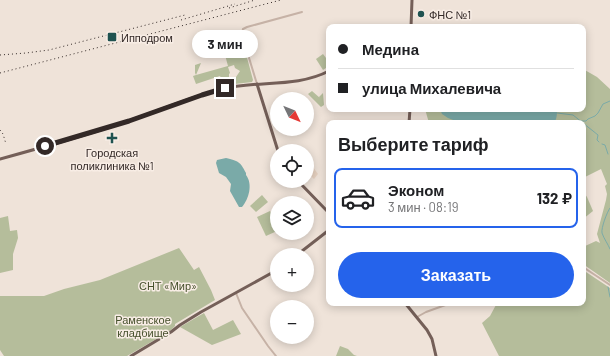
<!DOCTYPE html>
<html lang="ru">
<head>
<meta charset="utf-8">
<style>
	body { margin:0; font-family:Barlow,sans-serif; background:#f6f6f6; color:#202124; height:100vh; display:flex; flex-direction:column; font-size:15px; white-space:nowrap }
	* { box-sizing:border-box; margin:0 }
	p { font-size:13px; color:#757577 }
	.icon { flex:none; width:22px; height:22px; fill:none; stroke:currentColor; stroke-width:2; stroke-linecap:round; stroke-linejoin:round }
	.map { position:relative; flex:1; overflow:hidden }
	.sheet { position:absolute; left:326px; top:120px; width:260px; height:186px; display:flex; flex-direction:column; background:#fff; border-radius:8px; box-shadow:0 2px 10px #0003 }
	.sheet>* { flex:none }
	.hud { position:absolute; left:326px; top:24px; width:260px; height:88px; border-radius:8px; box-shadow:0 2px 10px #0003; display:grid; align-content:center; height:88px; padding:0 12px; background:#fff }
	.needle { width:26px; rotate:133deg }
	.controls { position:absolute; left:270px; top:92px; display:grid; gap:8px }
	.controls a { display:grid; place-items:center; width:44px; height:44px; border-radius:50%; background:#fff; box-shadow:0 2px 10px #0003; font-size:20px }
	.end { position:absolute; width:18px; height:18px; margin:-9px; border:5px solid #332927; background:#fff; box-shadow:0 0 0 2px #fff }
	.from { border-radius:50% }
	.bubble { position:absolute; height:28px; border-radius:14px; background:#fff; box-shadow:0 2px 10px #0003; font-size:13px; font-weight:700; line-height:28px; text-align:center }
	.hud b { display:flex; align-items:center; gap:14px; height:38px; font-size:15px }
	.hud b+b { border-top:1px solid #e0e0e0 }
	.hud i { width:10px; height:10px; background:#202124 }
	ul { padding:0; list-style:none }
	li { display:flex; align-items:center; gap:12px; height:60px; margin:0 8px 6px; padding:0 4px; border:2px solid transparent; border-radius:8px }
	li div { flex:1 }
	li b { display:block; font-size:15px }
	li em { font-style:normal; font-weight:700 }
	li.active { border-color:#2563eb }
	li>.icon { width:36px; height:36px; stroke-width:1.5 }
	h2 { padding:0 12px; font-size:18px; line-height:48px }
	.cta { display:flex; gap:8px; margin-top:auto; padding:8px 12px }
	.cta a { flex:1; height:46px; border-radius:24px; background:#2563eb; color:#fff; font-size:16px; font-weight:700; line-height:46px; text-align:center }
	.map>svg:first-child { display:block }
	.green { fill:#b5bd9b }
	.plaza { fill:#e7d2c1 }
	.water { fill:#7aaaa8 }
	.lines { fill:none; stroke-linecap:round; stroke-linejoin:round }
	.stream { stroke:#7aaaa8; stroke-width:1 }
	.minor { stroke:#c6b2a6; stroke-width:2 }
	.major { stroke:#745f58; stroke-width:3 }
	.rail { stroke:#332927; stroke-width:1; stroke-dasharray:1 3; stroke-linecap:butt }
	.route { stroke:#332927; stroke-width:5 }
	.poi-dot { fill:#1f5250; stroke:#f8ede5; stroke-width:1.5 }
	.labels { text-anchor:middle; dominant-baseline:central; stroke-width:3; stroke-linejoin:round; paint-order:stroke }
	.poi-label { font-size:11px; fill:#332927; stroke:#f8ede5; text-anchor:start }
	.park-label { font-size:11px; fill:#46502c; stroke:#f8ede5 }
</style>
</head>
<body>
<div class="map">
<svg width="610" height="356" viewBox="0 0 610 356">
	<rect width="100%" height="100%" fill="#efe3d9"/>
	<g class="green">
		<polygon points="239,35 241,35 253,80 252,82 235,84 236,77 240,71 235,68 234,65 228,67 230,73 229,74 229,77 221,78 220,76 196,84 193,76 196,75 195,73 195,65 201,63 196,75 228,66 225,55 241,51 238,40 235,40 235,37"/>
		<polygon points="323,54 329,62 329,66 323,70 316,59"/>
		<polygon points="583,69 597,77 610,89 610,283 583,264 583,247 596,241 600,243 597,234 606,200 607,194 605,186 607,184 601,169 583,178 583,123 429,123 425,109 583,109"/>
		<polygon points="312,91 320,98 319,97 323,93 324,105 321,107 308,94"/>
		<polygon points="583,191 587,197 593,211 583,219"/>
		<polygon points="262,195 268,202 256,212 250,206"/>
		<polygon points="270,211 277,228 277,231 266,236 257,217"/>
		<polygon points="8,216 10,231 17,230 18,238 13,254 13,270 0,273 0,218"/>
		<polygon points="179,248 194,270 199,267 211,290 215,300 175,324 175,326 170,331 127,356 4,356 0,350 0,296 44,296 64,289 100,280"/>
		<polygon points="583,270 610,288 610,356 499,356 482,323 490,316 497,303 583,303"/>
		<polygon points="204,313 213,330 233,320 241,334 212,345 180,327"/>
		<polygon points="340,346 348,349 354,355 357,356 336,356"/>
	</g>
	<polygon class="plaza" points="307,163 313,167 318,174 314,179 311,176 307,181"/>
	<g class="water">
		<path d="M440,109H557C557,114 557,119 554,123H526L505,120H494L480,123H461L448,118L442,114Z"/>
		<path d="M226,158C238,161 240,161 246,173V175C253,184 249,199 242,207H239L230,191L231,184L226,177L219,173L216,163L217,160Z"/>
	</g>
	<g class="lines">
		<g class="stream">
			<polyline points="557,113 573,115 598,135 597,140 599,142"/>
			<polyline points="581,121 586,121 588,119 595,116 598,113 603,104 610,101"/>
			<polyline points="602,144 605,145 608,154"/>
			<path d="M610,208C607,212 601,228 602,233C604,239 608,244 610,249"/>
			<polyline points="608,287 610,297"/>
		</g>
		<g class="minor">
			<polyline points="257,84 242,35 243,29 247,27 302,12"/>
			<polyline points="583,267 610,285"/>
			<polyline points="236,293 242,308 268,346 276,356"/>
			<polyline points="417,317 426,312 451,303"/>
		</g>
		<g class="major">
			<polyline points="411,27 412,0"/>
			<polyline points="257,84 278,151"/>
			<polyline points="409,123 410,109"/>
			<path d="M0,159C44,147 88,135 131,120C161,110 191,97 222,89C258,80 296,88 329,71"/>
			<polyline points="298,181 329,213"/>
			<polyline points="297,255 329,230"/>
			<polyline points="405,303 427,330 432,339 436,356"/>
			<polyline points="131,356 171,332 180,325 201,312 277,270"/>
		</g>
		<g class="rail">
			<polyline points="229,8 255,0"/>
			<polyline points="181,20 235,4"/>
			<polyline points="0,55 26,53 49,50 185,15"/>
			<polyline points="0,73 281,0"/>
			<polyline points="0,130 3,134 6,144"/>
		</g>
	</g>
	<g class="lines">
		<polyline class="route" points="45,146 129,121 202,95 225,88"/>
	</g>
	<g class="poi-dot">
		<circle cx="421" cy="14" r="4"/>
		<rect x="107" y="32" width="10" height="10" rx="2"/>
		<path d="M110 132h4v4h4v4h-4v4h-4v-4h-4v-4h4z"/>
	</g>
	<g class="labels">
		<g class="poi-label">
			<text x="429" y="14">ФНС №1</text>
			<text x="121" y="37">Ипподром</text>
			<text x="112" y="152" text-anchor="middle">Городская<tspan x="112" dy="13">поликлиника №1</tspan></text>
		</g>
		<g class="park-label">
			<text x="168" y="285">СНТ «Мир»</text>
			<text x="143" y="319">Раменское<tspan x="143" dy="13">кладбище</tspan></text>
		</g>
	</g>
</svg>
<div class="controls">
<a><svg class="needle" viewBox="-14 -14 28 28"><path d="M0-13l5 13h-10z" fill="#e53935"/><path d="M0 13l5-13h-10z" fill="#757577"/></svg></a>
<a><svg class="icon" aria-label="locate" viewBox="0 0 24 24"><circle cx="12" cy="12" r="6"/><path d="M12 2v4M12 18v4M2 12h4M18 12h4"/></svg></a>
<a><svg class="icon" aria-label="layers" viewBox="0 0 24 24"><path d="M12 4l9 5-9 5-9-5zM3 14l9 5 9-5"/></svg></a>
<a>+</a>
<a>−</a>
</div>
<i class="end from" style="left:45px;top:146px"></i>
<i class="end" style="left:225px;top:88px"></i>
<div class="bubble" style="left:192px;top:30px;width:66px">3 мин</div>
<div class="hud">
<b><i class="from"></i>Медина</b>
<b><i></i>улица Михалевича</b>
</div>
<section class="sheet">
<h2>Выберите тариф</h2>
<ul>
<li class="active"><svg class="icon" aria-label="car" viewBox="0 0 24 24"><path d="M5 17H2v-5l4-1 3-4h7l3 4 3 1v5h-3M9 17h6M6 11h13"/><circle cx="7" cy="17" r="2"/><circle cx="17" cy="17" r="2"/></svg><div><b>Эконом</b><p>3 мин · 08:19</p></div><em>132 ₽</em></li>
</ul>
<div class="cta"><a>Заказать</a></div>
</section>
</div>
</body>
</html>
